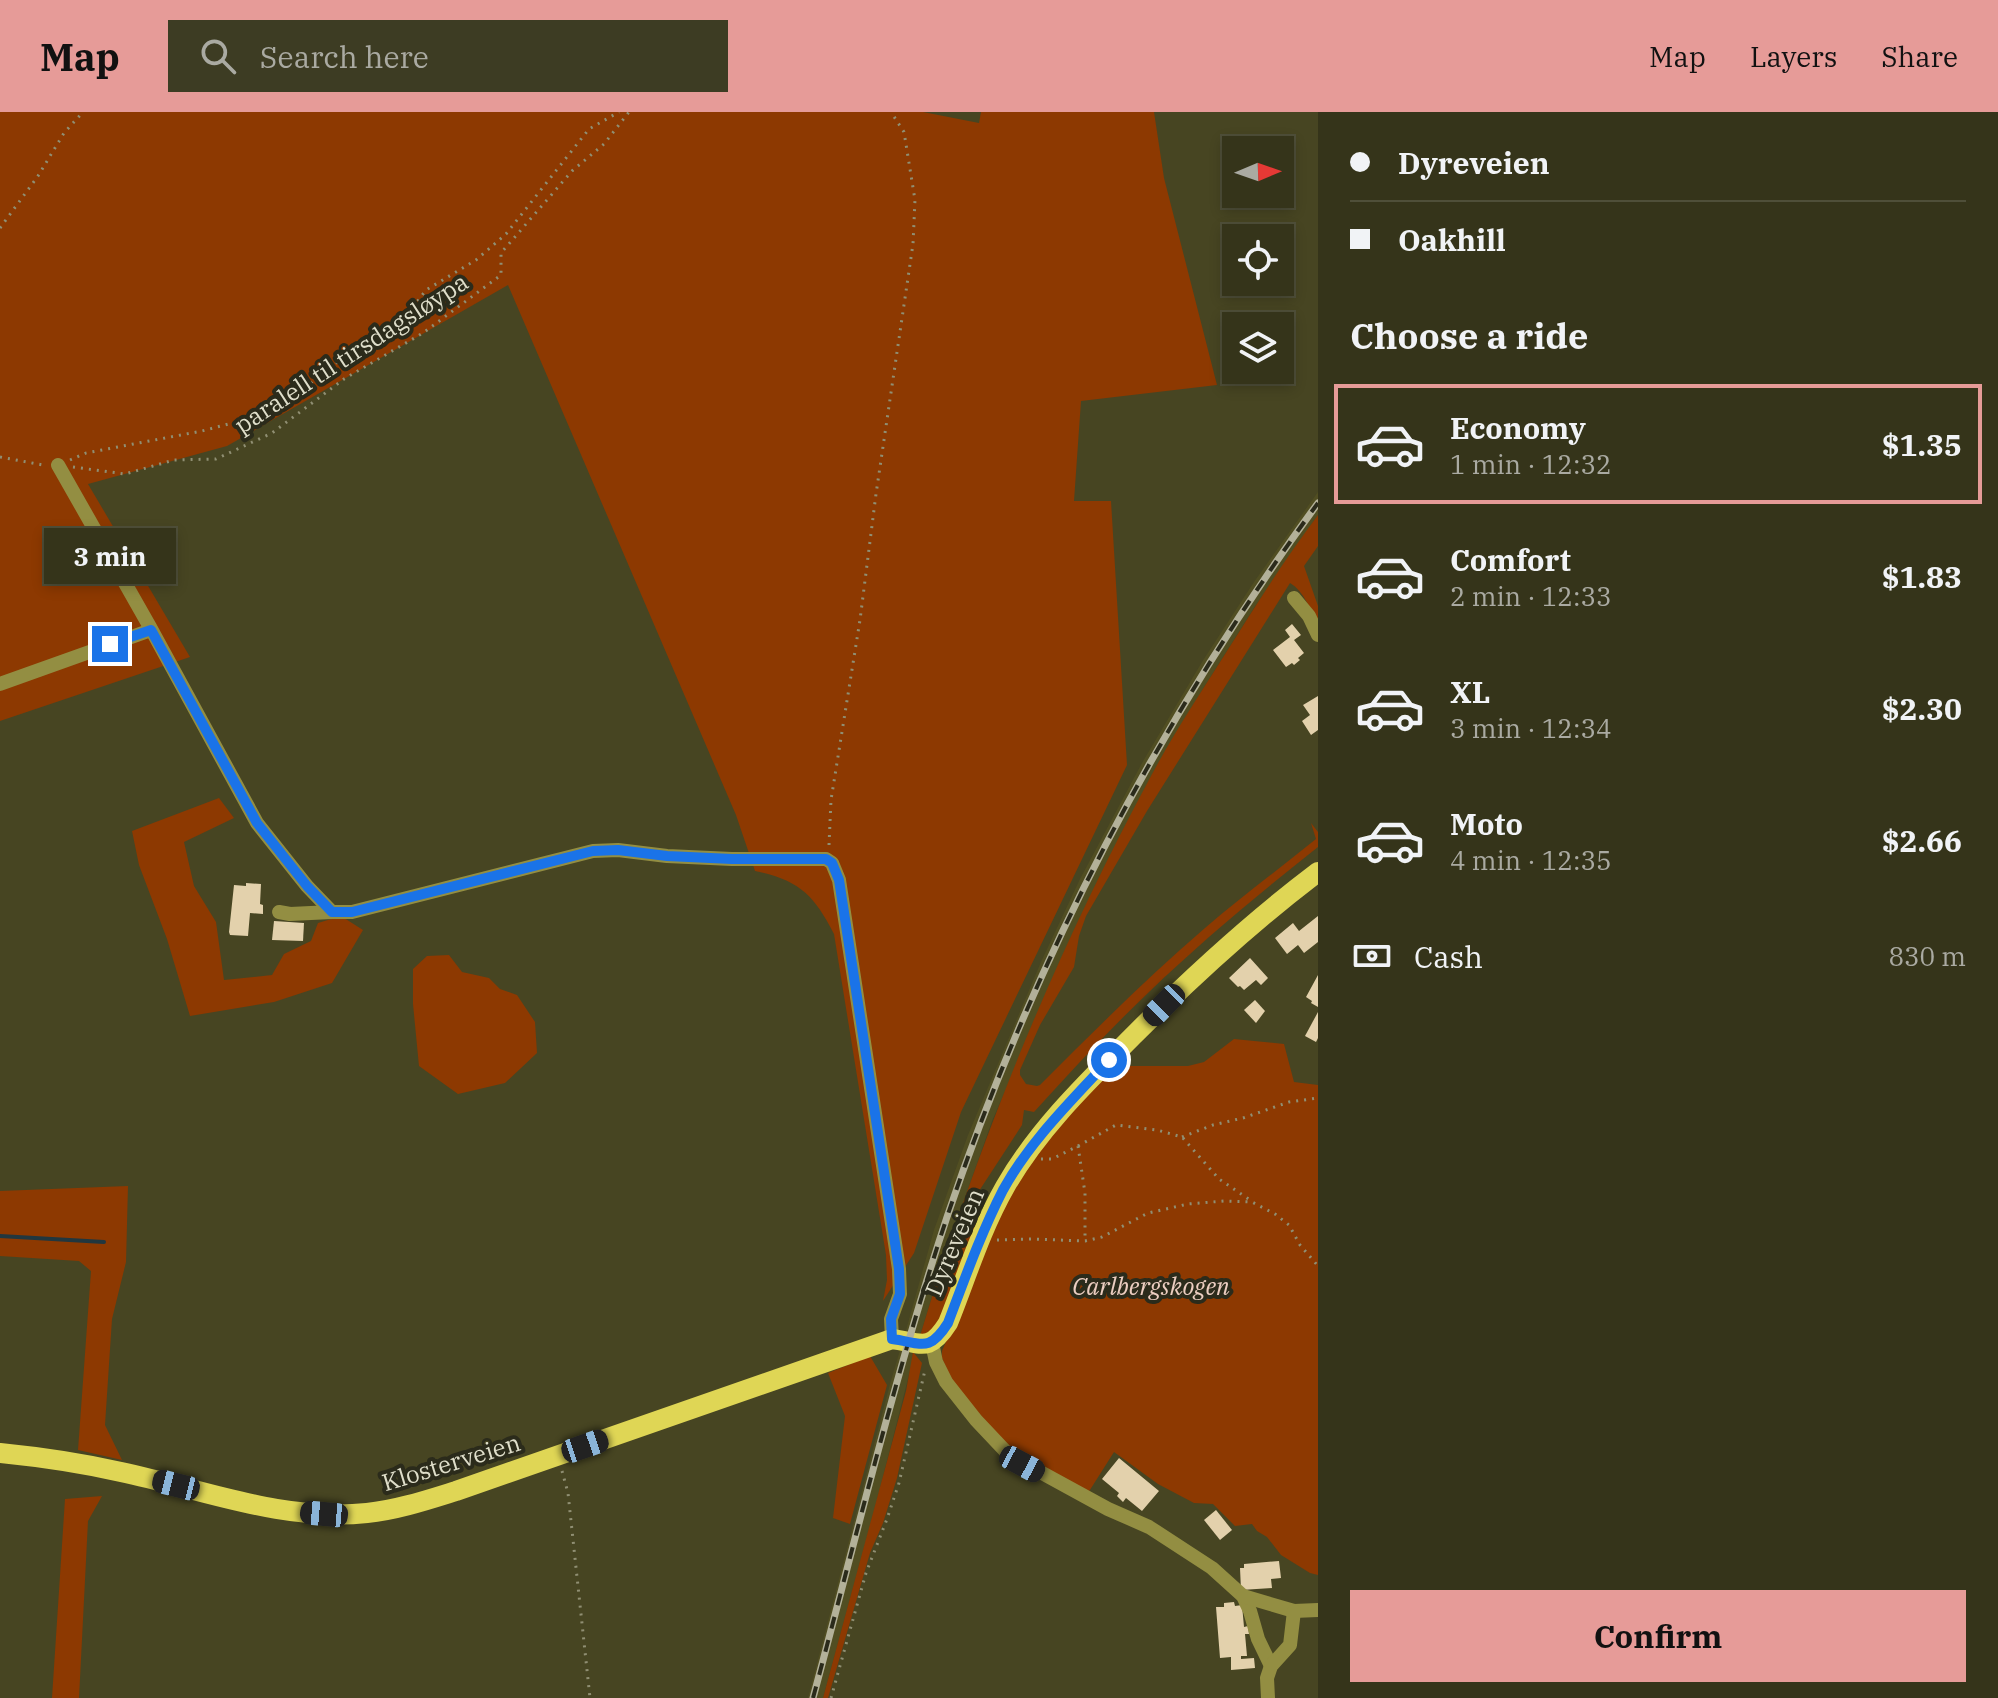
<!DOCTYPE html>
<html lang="en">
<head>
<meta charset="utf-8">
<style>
	body { margin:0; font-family:"IBM Plex Serif",serif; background:#3d3c23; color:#f1f3f6; height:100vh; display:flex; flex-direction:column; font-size:30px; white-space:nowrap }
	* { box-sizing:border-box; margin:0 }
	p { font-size:26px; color:#aaaaa2 }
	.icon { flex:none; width:44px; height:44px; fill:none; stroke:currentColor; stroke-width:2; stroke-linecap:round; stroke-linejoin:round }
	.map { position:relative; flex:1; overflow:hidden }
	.sheet { display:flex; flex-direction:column; background:#35341a; width:680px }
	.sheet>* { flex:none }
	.hud { display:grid; align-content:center; height:176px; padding:0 32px; background:#35341a }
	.needle { width:52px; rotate:88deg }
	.buttons { position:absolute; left:1222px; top:24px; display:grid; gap:16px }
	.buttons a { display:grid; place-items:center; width:72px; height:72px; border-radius:0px; background:#35341a; box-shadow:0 4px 12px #0003,0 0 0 2px #4f4f39; font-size:40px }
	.end { position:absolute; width:36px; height:36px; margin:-18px; border:10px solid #1a73e8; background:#fff; box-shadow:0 0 0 4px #fff }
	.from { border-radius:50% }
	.bubble { position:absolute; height:56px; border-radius:0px; background:#35341a; box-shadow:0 4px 12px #0003,0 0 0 2px #4f4f39; font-size:26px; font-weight:700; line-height:56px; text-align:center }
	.car { position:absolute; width:24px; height:48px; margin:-24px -12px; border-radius:10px; box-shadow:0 0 6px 2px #0007; background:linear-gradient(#222 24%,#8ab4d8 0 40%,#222 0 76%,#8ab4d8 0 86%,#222 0) }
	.hud b { display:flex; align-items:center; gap:28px; height:76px; font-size:30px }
	.hud b+b { border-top:2px solid #4f4f39 }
	.hud i { width:20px; height:20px; background:#f1f3f6 }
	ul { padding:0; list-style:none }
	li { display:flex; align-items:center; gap:24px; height:120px; margin:0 16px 12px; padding:0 16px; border:4px solid transparent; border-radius:0px }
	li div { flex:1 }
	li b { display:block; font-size:30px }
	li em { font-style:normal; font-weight:700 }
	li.current { border-color:#e69b98 }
	li>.icon { width:72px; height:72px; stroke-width:1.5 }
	h2 { padding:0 32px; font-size:36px; line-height:96px }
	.pay { display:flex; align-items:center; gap:20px; height:88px; padding:0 32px; font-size:30px }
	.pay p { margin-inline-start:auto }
	.button { display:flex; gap:16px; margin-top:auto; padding:16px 32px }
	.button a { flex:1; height:92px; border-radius:0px; background:#e69b98; color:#111; font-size:32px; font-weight:700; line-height:92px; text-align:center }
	header { display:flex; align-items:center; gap:48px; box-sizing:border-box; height:112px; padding:0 40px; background:#e69b98; color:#111 }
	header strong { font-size:38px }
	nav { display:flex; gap:44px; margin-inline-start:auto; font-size:28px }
	.search { width:560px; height:72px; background:#3d3c23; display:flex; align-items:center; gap:20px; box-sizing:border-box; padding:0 28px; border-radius:0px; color:#aaaaa2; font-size:30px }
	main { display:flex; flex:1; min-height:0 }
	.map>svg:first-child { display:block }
	.built { fill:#514e22 }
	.green { fill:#8d3901 }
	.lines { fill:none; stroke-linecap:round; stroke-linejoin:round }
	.stream { stroke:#21373f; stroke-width:4 }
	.building { fill:#e3d1ac }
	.path { stroke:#908f73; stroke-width:3; stroke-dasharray:2 6; stroke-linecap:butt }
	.minor { stroke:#938e42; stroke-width:14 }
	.major { stroke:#dfd655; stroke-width:20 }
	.rail-casing { stroke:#b3b199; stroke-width:7 }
	.rail { stroke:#2b2b1b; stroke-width:4; stroke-dasharray:12; stroke-linecap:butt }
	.route { stroke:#1a73e8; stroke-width:10 }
	.labels { text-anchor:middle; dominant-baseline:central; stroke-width:8; stroke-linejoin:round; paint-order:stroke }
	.street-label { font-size:24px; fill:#dfdeca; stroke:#2b2b1b }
	.park-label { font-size:24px; font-style:italic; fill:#eccec1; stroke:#2b2b1b }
</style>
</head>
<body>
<header>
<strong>Map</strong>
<div class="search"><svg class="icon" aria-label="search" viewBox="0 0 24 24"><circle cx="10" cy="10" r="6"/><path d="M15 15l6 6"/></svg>Search here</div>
<nav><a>Map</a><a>Layers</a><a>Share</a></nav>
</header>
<main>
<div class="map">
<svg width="1318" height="1586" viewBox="0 0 1318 1586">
	<rect width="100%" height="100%" fill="#474522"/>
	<g class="built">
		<polygon points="1318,380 1318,403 1254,496 1203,577 1152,663 1099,766 992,1009 944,1145 920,1224 905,1222 934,1118 968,1023 1041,850 1080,767 1142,651 1202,550 1254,470"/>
		<polygon points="901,1235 913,1240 912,1251 876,1392 823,1586 808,1586 890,1272"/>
	</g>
	<g class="green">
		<path d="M0,0H923L979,11L981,0H1154L1164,66L1217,273L1081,289L1074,389H1111L1127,653L961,1000L914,1141L883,1189L887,1168L886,1143L834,822C814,783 799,768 755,759L736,703L508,173L227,334L88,372L190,545L0,609Z"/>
		<path d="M1318,403V434L1304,454L1318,494V513C1311,499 1304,479 1290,471L1147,699L1086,804L1079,824L1074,855L1040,913L1020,958V963L1026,972L1037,974L1040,973C1094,919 1148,865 1205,816C1241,785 1279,757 1316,727L1311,711L1318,720V735C1260,781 1203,828 1149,880C1109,918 1071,959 1034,1000L1024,998L1022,1013L979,1079L973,1095L977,1117L946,1201L933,1218L920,1224C978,1030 1055,842 1151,664C1174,621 1201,580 1227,539C1256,493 1285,447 1318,403Z"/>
		<polygon points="219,686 234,706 184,730 194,774 216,810 224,868 272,863 284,842 311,829 318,811 341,804 363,818 332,871 274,890 190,904 167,827 139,753 132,719"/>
		<polygon points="449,843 462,860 489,866 500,877 517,883 535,910 537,941 505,971 458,982 419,954 413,892 413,857 427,844"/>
		<polygon points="1234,927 1284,932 1294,970 1318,973 1318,1463 1310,1461 1281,1443 1267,1425 1257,1419 1252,1412 1235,1414 1213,1392 1194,1391 1158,1372 1114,1340 1088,1381 1016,1344 952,1270 942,1246 942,1239 1013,1073 1054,1017 1108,960 1119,954 1188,954 1204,950"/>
		<polygon points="128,1074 126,1150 112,1207 105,1313 122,1348 78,1338 91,1159 79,1149 0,1144 0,1079"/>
		<polygon points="913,1240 922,1251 897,1366 883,1411 870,1441 828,1586 823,1586 906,1279"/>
		<polygon points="870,1244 887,1273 850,1412 833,1406 845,1304 828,1261"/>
		<polygon points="102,1384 88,1409 79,1586 52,1586 65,1387"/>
	</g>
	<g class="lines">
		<polyline class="stream" points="0,1124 104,1130"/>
	</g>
	<g class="building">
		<polygon points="1292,512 1301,523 1294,528 1304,541 1298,546 1300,548 1294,553 1292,551 1286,555 1273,538 1290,525 1285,518"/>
		<polygon points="1318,584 1318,618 1311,623 1302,609 1310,603 1303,593"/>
		<polygon points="246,771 261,772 260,792 263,793 263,802 250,801 248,824 230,823 229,820 234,773 246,774"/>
		<polygon points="1318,804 1318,830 1304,841 1298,833 1287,842 1275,826 1293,811 1299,819"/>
		<polygon points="274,809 304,811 303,829 272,828"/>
		<polygon points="1250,846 1268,866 1261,873 1256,868 1244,878 1240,874 1238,875 1229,866"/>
		<polygon points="1318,863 1318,895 1311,891 1312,889 1306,885"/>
		<polygon points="1255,888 1265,899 1256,911 1244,898"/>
		<polygon points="1318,900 1318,926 1316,930 1305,924"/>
		<polygon points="1119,1346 1159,1379 1142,1399 1126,1386 1123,1390 1117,1384 1119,1381 1102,1367"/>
		<polygon points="1216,1398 1232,1418 1220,1428 1204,1408"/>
		<polygon points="1279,1449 1281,1466 1271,1467 1272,1476 1241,1478 1240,1456 1244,1456 1244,1452"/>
		<polygon points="1234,1490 1235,1494 1242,1493 1244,1515 1248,1514 1249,1522 1245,1522 1247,1544 1241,1544 1241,1547 1254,1546 1255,1556 1231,1558 1231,1545 1220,1546 1216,1495 1224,1495 1224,1491"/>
	</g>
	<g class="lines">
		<g class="path">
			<polyline points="0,116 38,64 64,21 83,0"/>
			<polyline points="0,345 43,353"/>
			<polyline points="70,348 86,341 202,319 251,306 279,294 303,279 321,261 349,242 383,224 408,202 426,178 476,148 506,122 589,17 619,0"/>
			<polyline points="73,355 125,362 174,348 216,347 272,321 344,267 423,221 501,163 501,141 572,59 604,32 629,0"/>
			<polyline points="829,733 831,688 860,508 876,382 913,132 915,88 904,20 891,0"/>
			<polyline points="1182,1025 1213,1013 1243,1006 1289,990 1318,986"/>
			<polyline points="1078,1034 1116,1013 1157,1018 1182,1025 1219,1067 1250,1088"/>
			<polyline points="1041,1047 1052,1047 1078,1034 1085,1081 1085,1129"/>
			<polyline points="997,1128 1032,1127 1085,1129 1102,1125 1148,1101 1188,1092 1224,1089 1252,1090 1275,1102 1289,1113 1300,1133 1318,1154"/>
			<polyline points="562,1359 568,1381 590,1586"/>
			<polyline points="831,1586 866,1461 887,1407 899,1371 925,1258"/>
		</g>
		<g class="minor">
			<polyline points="58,353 150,515 257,711 307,774 332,800 352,800 593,739 618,738 667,744 732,747 826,747 832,751 839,768 899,1157 900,1182 891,1207 892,1227"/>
			<polyline points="1294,486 1309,504 1318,523"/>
			<polyline points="0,572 151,518"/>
			<polyline points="279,800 290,802 332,800"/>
			<polyline points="932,1231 936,1250 946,1270 976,1308 1009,1343 1108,1397 1149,1415 1212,1456 1243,1484 1250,1499 1258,1527 1271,1554"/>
			<polyline points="1243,1484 1294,1499 1318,1498"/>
			<polyline points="1268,1586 1267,1566 1271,1554 1290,1533 1294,1499"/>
		</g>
		<path class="major" d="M0,1341C40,1345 81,1351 121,1360C202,1377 283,1410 367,1401C397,1398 427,1388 456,1379L892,1227C922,1231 929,1241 948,1211C966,1166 981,1117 1005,1075C1038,1017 1088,969 1135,922C1193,864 1253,809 1318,760"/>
		<g class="rail-casing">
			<path id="rail" d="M813,1586C856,1426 895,1262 947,1105C1033,850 1159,608 1318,391"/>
		</g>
		<use href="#rail" class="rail"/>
	</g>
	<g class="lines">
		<path class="route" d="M110,532L151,518L257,711L307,774L332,800H352L593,739L618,738L667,744L732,747H826L832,751L839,768L899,1157L900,1182L891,1207L892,1227C922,1231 929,1241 948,1211C965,1166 981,1121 1003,1078C1030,1029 1071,989 1109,948"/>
	</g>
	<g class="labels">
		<g class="street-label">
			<text transform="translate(351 241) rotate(-33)">paralell til tirsdagsløypa</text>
			<text transform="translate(954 1130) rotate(-67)">Dyreveien</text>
			<text transform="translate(451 1350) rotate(-17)">Klosterveien</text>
		</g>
		<g class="park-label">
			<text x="1151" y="1174">Carlbergskogen</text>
		</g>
	</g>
</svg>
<div class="buttons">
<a><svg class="needle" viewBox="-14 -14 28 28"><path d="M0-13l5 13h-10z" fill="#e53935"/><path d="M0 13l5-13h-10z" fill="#aaaaa2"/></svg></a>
<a><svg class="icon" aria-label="locate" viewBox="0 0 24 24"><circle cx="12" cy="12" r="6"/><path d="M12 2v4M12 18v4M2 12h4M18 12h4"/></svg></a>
<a><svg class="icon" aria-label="layers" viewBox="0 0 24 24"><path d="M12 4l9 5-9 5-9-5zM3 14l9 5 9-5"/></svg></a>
</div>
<i class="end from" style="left:1109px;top:948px"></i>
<i class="end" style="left:110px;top:532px"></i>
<div class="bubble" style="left:44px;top:416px;width:132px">3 min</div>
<i class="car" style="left:1164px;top:893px;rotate:225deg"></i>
<i class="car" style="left:585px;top:1334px;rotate:71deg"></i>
<i class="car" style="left:1022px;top:1352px;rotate:118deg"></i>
<i class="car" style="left:176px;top:1373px;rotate:284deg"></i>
<i class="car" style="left:324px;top:1402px;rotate:275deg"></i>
</div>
<section class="sheet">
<div class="hud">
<b><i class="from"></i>Dyreveien</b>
<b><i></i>Oakhill</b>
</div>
<h2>Choose a ride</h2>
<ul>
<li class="current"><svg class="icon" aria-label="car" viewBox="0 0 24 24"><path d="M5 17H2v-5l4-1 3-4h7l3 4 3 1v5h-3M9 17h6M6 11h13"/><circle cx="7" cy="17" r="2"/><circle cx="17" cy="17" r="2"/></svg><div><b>Economy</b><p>1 min · 12:32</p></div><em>$1.35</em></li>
<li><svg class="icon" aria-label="car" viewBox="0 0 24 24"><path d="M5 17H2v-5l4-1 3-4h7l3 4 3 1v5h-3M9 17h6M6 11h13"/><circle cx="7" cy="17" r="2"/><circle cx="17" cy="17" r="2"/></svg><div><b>Comfort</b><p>2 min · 12:33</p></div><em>$1.83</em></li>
<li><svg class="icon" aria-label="car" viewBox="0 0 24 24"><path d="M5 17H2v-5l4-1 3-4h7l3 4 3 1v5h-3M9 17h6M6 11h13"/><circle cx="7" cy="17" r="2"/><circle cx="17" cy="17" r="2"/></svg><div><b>XL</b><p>3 min · 12:34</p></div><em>$2.30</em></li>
<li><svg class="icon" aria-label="car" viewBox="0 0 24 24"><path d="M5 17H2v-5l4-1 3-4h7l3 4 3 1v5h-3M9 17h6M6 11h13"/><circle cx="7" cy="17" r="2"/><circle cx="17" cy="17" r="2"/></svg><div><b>Moto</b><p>4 min · 12:35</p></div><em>$2.66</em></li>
</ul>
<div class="pay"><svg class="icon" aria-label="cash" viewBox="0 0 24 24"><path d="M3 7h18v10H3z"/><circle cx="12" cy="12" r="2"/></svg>Cash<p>830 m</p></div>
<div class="button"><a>Confirm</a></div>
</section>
</main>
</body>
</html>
